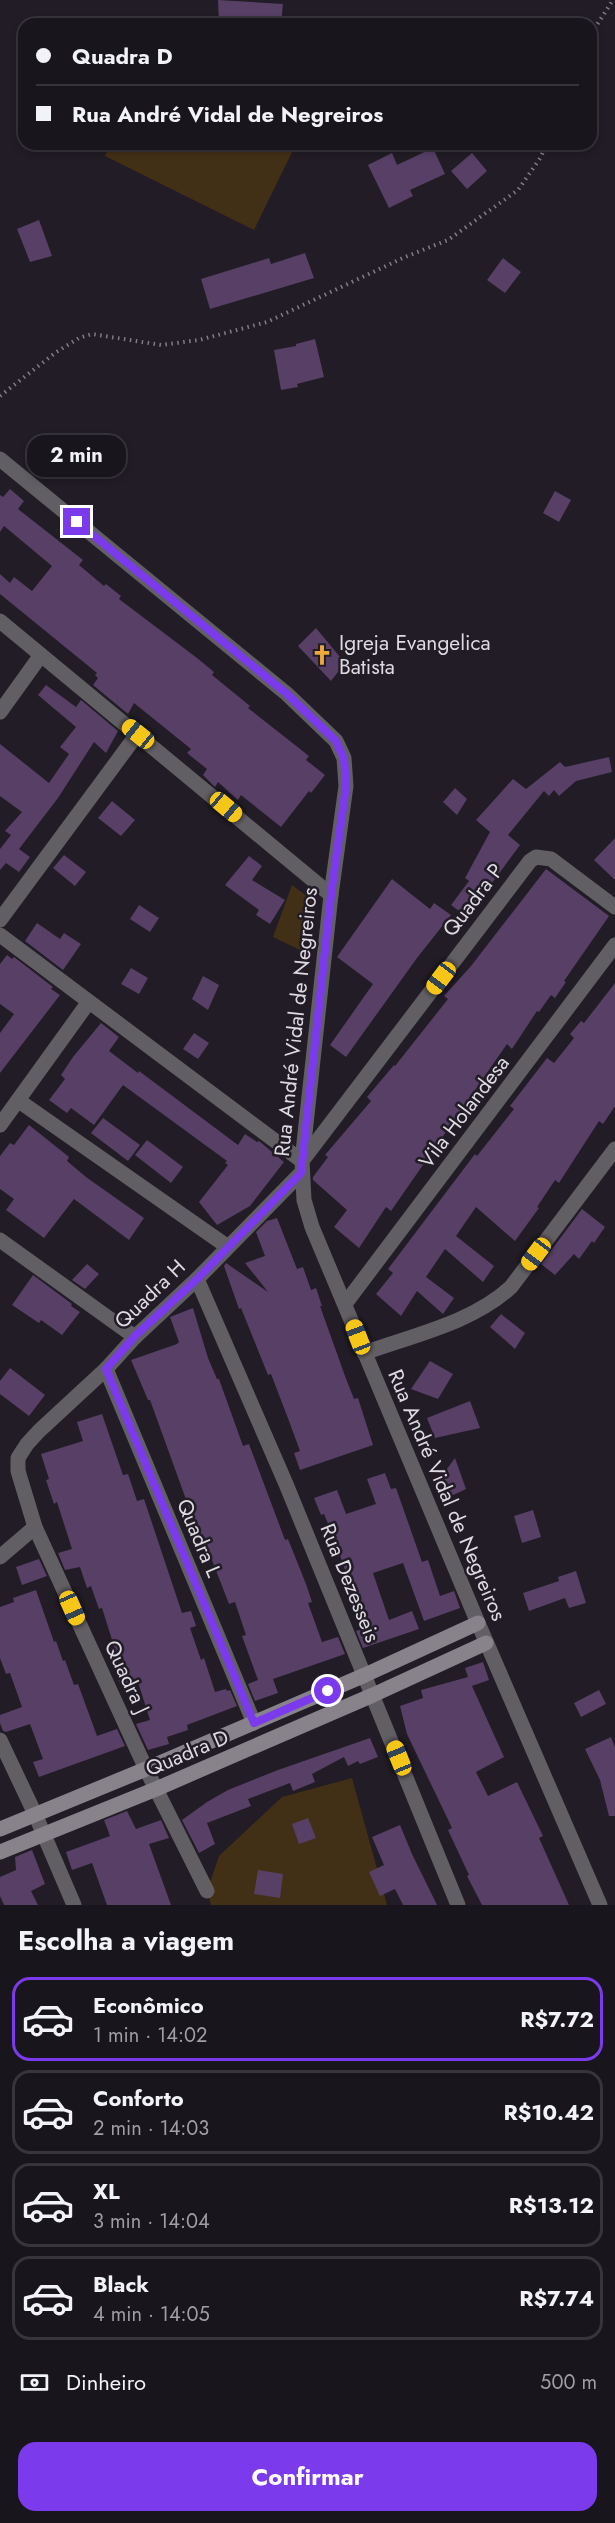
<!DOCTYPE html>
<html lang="pt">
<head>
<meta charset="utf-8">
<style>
	body { margin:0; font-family:Jost,sans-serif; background:#221e25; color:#f1f3f6; height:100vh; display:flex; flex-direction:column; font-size:22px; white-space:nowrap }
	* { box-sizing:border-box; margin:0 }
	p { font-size:20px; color:#9f9fa3 }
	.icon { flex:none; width:33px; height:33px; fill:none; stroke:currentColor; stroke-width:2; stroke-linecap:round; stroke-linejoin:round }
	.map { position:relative; height:1905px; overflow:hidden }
	.drawer { display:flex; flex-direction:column; background:#19151c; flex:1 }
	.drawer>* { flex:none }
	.guide { position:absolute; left:18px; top:18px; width:579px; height:132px; border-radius:18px; box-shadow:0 3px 9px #0003,0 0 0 2px #37343b; display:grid; align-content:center; height:132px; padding:0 18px; background:#19151c }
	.end { position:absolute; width:27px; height:27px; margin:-14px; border:8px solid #7c3aed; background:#fff; box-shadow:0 0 0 3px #fff }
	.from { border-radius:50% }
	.bubble { position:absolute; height:42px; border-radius:18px; background:#19151c; box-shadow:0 3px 9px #0003,0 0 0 2px #37343b; font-size:20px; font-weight:700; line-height:42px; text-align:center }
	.car { position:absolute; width:18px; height:36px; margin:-18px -9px; border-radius:8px; box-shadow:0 0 4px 2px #0007; background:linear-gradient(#f5c518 24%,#345 0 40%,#f5c518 0 76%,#345 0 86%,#f5c518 0) }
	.guide b { display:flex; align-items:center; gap:21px; height:57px; font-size:22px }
	.guide b+b { border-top:2px solid #37343b }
	.guide i { width:15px; height:15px; background:#f1f3f6 }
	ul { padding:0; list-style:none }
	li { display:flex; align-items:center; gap:18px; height:84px; margin:0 12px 9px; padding:0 6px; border:3px solid #37343b; border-radius:18px }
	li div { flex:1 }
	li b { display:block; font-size:22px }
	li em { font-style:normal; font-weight:700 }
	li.active { border-color:#7c3aed }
	li>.icon { width:54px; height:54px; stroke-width:1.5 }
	h2 { padding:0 18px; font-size:27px; line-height:72px }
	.pay { display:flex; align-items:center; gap:15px; height:66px; padding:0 18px; font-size:22px }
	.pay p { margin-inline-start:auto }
	.action { display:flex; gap:12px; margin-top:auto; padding:12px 18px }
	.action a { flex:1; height:69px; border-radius:18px; background:#7c3aed; color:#fff; font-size:24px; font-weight:700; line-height:69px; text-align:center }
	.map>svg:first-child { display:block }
	.green { fill:#423016 }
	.building { fill:#573f66 }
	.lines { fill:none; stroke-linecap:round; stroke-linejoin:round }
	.path { stroke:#827d85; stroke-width:4; stroke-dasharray:1.5 4.5; stroke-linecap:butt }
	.street { stroke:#625f64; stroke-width:15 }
	.secondary { stroke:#88838b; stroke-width:15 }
	.route { stroke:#7c3aed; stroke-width:8 }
	.labels { text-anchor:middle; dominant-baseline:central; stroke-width:5; stroke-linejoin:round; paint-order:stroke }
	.poi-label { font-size:21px; fill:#dedae1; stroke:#211c25; text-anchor:start }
	.street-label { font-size:21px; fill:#dedae1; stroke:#211c25 }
</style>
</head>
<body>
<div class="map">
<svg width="615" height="1905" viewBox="0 0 615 1905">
	<rect width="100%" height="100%" fill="#211c25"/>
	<g class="green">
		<polygon points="110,144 296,144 254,230 105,156"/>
		<polygon points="292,885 312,900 304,952 273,937"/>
		<polygon points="352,1778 387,1905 211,1905 207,1891 219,1856 282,1797"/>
	</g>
	<g class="building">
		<polygon points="218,0 283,4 281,24 219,22"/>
		<polygon points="433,148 445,174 410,190 413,196 389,208 368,165 392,153 397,165"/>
		<polygon points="472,153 487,171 467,189 451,171"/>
		<polygon points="39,220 52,256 30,262 17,229"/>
		<polygon points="305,253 314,278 210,309 201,279 269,258 271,264"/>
		<polygon points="503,258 521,272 505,293 487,280"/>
		<polygon points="315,339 324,377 297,384 298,387 281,390 274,350 296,346 296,344"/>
		<polygon points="10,489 24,501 18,509 83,560 79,565 104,586 106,584 121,596 119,599 197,658 214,672 212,675 250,706 248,708 309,756 306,760 325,775 311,793 309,791 281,827 241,795 238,800 218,782 215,787 203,775 207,769 187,753 191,749 134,703 128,714 93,685 98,678 95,675 97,673 0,594 0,574 10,583 14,577 32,591 52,566 4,526 0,532 0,495 3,497"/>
		<polygon points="555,491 571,500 559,522 543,513"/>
		<polygon points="316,628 345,663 331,681 298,646"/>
		<polygon points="46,685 76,707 81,700 118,731 106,753 94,742 58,798 19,849 30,857 19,872 6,863 0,870 0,849 11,835 5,831 22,812 0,796 0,744 49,783 69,754 60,747 76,727 38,695"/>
		<polygon points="609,757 612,772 576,781 559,796 554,790 549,796 544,791 508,835 520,845 467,917 451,905 469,881 465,878 490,832 476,820 513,779 526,789 560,762 565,767"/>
		<polygon points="455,788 467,799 457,815 443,802"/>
		<polygon points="112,801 135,820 121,836 98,818"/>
		<polygon points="615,838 615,880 594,860"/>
		<polygon points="64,855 86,872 75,886 53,868"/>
		<polygon points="249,856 262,866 252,880 285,900 270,924 256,915 259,910 225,885"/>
		<polygon points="546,869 609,916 564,981 566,982 555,998 551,995 539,1012 537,1011 512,1049 507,1044 391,1211 386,1207 359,1248 334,1227 347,1210 313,1180 313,1177 328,1157 325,1155 371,1101 367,1097 394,1065 395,1066 448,999 444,996 471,966"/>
		<polygon points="392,879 430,909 434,903 451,915 417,958 346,1057 330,1045 373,984 337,957"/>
		<polygon points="139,905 159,918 150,932 130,919"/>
		<polygon points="37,923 60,939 64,933 81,944 63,970 25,941"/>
		<polygon points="7,955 12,959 14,957 53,987 51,989 60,995 0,1073 0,1033 14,1014 0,1004 0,964"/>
		<polygon points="131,968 148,978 139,994 121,984"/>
		<polygon points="203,976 219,985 208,1010 192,999"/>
		<polygon points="615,983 615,1106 603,1124 599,1121 559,1183 555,1180 537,1207 539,1208 515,1241 476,1207 456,1236 494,1266 483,1282 445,1249 426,1277 454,1298 443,1314 417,1291 401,1316 376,1294 393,1273 388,1269 475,1154 477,1156 514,1109 510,1106 547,1058 554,1063 574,1038 570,1034 581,1021 584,1023"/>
		<polygon points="101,1023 119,1037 109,1051 138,1073 139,1071 238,1145 245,1134 257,1142 259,1141 284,1162 250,1206 217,1225 199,1202 228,1165 225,1163 227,1161 123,1085 94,1125 71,1108 67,1113 49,1100 65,1079 61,1075 73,1057"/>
		<polygon points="194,1033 209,1043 198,1059 183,1049"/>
		<polygon points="103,1118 140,1145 128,1161 91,1133"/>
		<polygon points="29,1125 69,1157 67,1161 86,1177 144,1218 129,1240 74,1199 44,1238 6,1210 14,1199 0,1189 0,1156 10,1143 14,1145"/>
		<polygon points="147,1140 183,1167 171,1183 135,1155"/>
		<polygon points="582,1209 605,1227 594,1243 592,1241 579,1259 574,1254 555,1275 541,1264"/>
		<polygon points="277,1218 297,1269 303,1267 311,1290 316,1288 322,1306 320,1306 345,1376 354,1399 358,1398 373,1445 300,1470 294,1453 300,1451 289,1421 271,1374 268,1375 241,1308 239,1309 224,1266 226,1263 268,1292 245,1263 265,1256 256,1232 267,1221"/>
		<polygon points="87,1264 99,1274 85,1289 72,1280"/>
		<polygon points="33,1275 72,1304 71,1306 80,1312 62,1335 41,1320 39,1323 12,1305"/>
		<polygon points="193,1308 208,1358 217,1379 219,1379 243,1446 249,1444 285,1540 288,1539 306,1584 312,1602 308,1603 322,1642 338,1637 345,1654 273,1679 278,1693 255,1701 248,1684 258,1680 242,1636 246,1635 235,1602 229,1604 203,1537 200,1538 150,1400 148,1400 131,1360 177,1344 179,1342 170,1317"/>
		<polygon points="501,1314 525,1333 515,1349 490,1327"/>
		<polygon points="430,1361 453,1374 438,1399 411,1389"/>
		<polygon points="10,1368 45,1395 29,1416 0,1394 0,1381"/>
		<polygon points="470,1401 480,1428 435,1438 427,1418"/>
		<polygon points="102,1414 123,1475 128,1474 137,1501 144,1499 182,1613 191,1611 196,1626 190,1628 201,1660 204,1658 215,1692 226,1689 227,1691 230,1690 237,1706 187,1725 188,1730 167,1737 169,1744 148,1750 136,1724 150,1720 137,1679 120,1685 113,1664 119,1662 102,1608 99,1609 91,1586 87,1588 80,1567 65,1570 58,1553 72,1549 57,1502 54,1504 46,1480 49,1479 41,1454 83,1441 77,1422"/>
		<polygon points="455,1458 466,1489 449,1497 441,1477"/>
		<polygon points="385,1473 391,1489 396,1488 422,1562 428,1560 440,1596 454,1591 460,1608 424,1621 403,1563 373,1573 389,1620 412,1611 419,1629 363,1648 356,1631 365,1628 334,1538 324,1514 321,1515 314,1498 337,1490 346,1514 376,1504 367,1479"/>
		<polygon points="533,1510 541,1537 522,1543 514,1516"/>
		<polygon points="39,1559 47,1576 22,1585 16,1567"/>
		<polygon points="576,1571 586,1603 569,1608 565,1598 529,1611 523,1593 559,1581 558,1577"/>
		<polygon points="36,1590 54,1642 56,1641 63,1661 65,1660 74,1685 78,1684 97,1736 117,1729 125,1746 39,1777 33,1762 43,1759 30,1724 6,1732 3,1731 0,1723 0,1715 22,1707 10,1673 6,1674 0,1658 0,1607 14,1602 13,1598"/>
		<polygon points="483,1662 489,1680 472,1686 504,1757 476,1772 488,1796 517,1782 543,1836 539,1838 569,1905 482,1905 467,1876 469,1875 448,1830 452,1828 407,1734 400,1706 423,1698 421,1690 468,1677 465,1668"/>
		<polygon points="599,1690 606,1704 581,1717 574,1703"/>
		<polygon points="611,1737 615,1747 615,1816 609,1816 600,1780 585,1749"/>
		<polygon points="370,1738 378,1757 360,1764 358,1761 348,1766 344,1757 312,1774 315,1782 293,1791 290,1783 248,1799 251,1806 207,1823 215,1844 199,1853 182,1820 207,1802 228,1790 278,1770"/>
		<polygon points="127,1811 136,1829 161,1820 169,1838 149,1844 171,1905 107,1905 92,1863 72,1870 66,1852 110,1836 104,1820"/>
		<polygon points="308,1818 316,1838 299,1844 292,1824"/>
		<polygon points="400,1825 412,1854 437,1905 403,1905 395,1889 380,1896 369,1872 384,1865 372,1837"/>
		<polygon points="32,1850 45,1884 31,1891 38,1905 4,1905 0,1896 0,1877 16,1870 15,1857"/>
		<polygon points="258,1870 283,1874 280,1898 254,1894"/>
	</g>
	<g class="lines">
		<g class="path">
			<polyline points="591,34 613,0"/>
			<polyline points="0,396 55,353 79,338 92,334 161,345 199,340 267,322 405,257 448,240 518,190 541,157 546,144"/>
		</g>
		<g class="street">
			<polyline points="0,459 287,694 336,741 344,758 346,786 331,895 302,1161 304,1200 312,1227 478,1623 600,1905"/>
			<polyline points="0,621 331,895"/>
			<polyline points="0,712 41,655"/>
			<polyline points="0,920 138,733"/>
			<polyline points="0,935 302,1161 530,861 536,857 551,859 615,907"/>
			<polyline points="19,1101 228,1247"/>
			<polyline points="0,1125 88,1003"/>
			<polyline points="0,1240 135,1337"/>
			<polyline points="197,1279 286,1484 458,1905"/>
			<polyline points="345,1304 615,945"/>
			<path d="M364,1353C413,1335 472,1323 511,1287L615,1149"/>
			<polyline points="106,1369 254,1723"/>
			<polyline points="0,1557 35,1527"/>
			<polyline points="0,1740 35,1814 74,1905"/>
			<polyline points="207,1891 146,1769 35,1527 18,1471 18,1458 27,1444 39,1431 106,1369 135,1337 197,1279 301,1173"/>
		</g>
		<g class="secondary">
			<polyline points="0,1829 146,1769 365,1675 478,1623"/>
			<polyline points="0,1852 156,1789 373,1695 486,1643"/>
		</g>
	</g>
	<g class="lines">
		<polyline class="route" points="77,522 287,694 336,741 344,759 346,786 331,895 301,1173 197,1279 135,1336 106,1369 254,1723 328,1691"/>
	</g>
	<defs>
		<g id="church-bare" transform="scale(1.62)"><path d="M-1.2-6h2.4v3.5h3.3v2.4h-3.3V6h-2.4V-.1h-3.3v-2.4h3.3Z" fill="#ebaa39" stroke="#211c25" stroke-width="2.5" paint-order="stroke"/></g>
	</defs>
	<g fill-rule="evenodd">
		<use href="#church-bare" x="322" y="655"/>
	</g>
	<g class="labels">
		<g class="poi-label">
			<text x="339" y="643">Igreja Evangelica<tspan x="339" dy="24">Batista</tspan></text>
		</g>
		<g class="street-label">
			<text transform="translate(473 900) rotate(-53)">Quadra P</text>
			<text transform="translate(296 1022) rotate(-84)">Rua André Vidal de Negreiros</text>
			<text transform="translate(464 1112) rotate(-53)">Vila Holandesa</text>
			<text transform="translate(150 1294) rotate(-44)">Quadra H</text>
			<text transform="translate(447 1495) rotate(67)">Rua André Vidal de Negreiros</text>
			<text transform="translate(199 1538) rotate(67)">Quadra L</text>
			<text transform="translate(350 1583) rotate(68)">Rua Dezesseis</text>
			<text transform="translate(127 1677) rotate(65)">Quadra J</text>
			<text transform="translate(187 1753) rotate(-23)">Quadra D</text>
		</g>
	</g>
</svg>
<i class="end from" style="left:328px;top:1691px"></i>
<i class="end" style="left:77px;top:522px"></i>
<div class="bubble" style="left:27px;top:435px;width:99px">2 min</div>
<i class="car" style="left:138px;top:734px;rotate:309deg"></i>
<i class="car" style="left:226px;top:807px;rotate:130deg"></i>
<i class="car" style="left:441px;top:978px;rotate:217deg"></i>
<i class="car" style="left:536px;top:1254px;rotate:217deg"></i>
<i class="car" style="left:358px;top:1337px;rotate:339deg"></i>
<i class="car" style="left:72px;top:1608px;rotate:156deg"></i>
<i class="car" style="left:399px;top:1758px;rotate:338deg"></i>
<div class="guide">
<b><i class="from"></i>Quadra D</b>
<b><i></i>Rua André Vidal de Negreiros</b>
</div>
</div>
<section class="drawer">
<h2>Escolha a viagem</h2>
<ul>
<li class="active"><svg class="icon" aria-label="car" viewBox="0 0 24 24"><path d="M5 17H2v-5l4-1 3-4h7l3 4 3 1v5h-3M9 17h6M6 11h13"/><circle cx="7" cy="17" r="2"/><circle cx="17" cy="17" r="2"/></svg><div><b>Econômico</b><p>1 min · 14:02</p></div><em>R$7.72</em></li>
<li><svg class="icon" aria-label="car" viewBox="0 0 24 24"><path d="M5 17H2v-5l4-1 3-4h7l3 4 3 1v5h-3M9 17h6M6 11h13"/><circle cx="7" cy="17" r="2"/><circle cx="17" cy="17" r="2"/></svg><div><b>Conforto</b><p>2 min · 14:03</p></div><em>R$10.42</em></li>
<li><svg class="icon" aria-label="car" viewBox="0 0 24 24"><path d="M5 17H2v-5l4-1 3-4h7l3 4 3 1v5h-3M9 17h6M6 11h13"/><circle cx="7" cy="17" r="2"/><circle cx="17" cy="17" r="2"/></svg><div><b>XL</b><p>3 min · 14:04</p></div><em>R$13.12</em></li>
<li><svg class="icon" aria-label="car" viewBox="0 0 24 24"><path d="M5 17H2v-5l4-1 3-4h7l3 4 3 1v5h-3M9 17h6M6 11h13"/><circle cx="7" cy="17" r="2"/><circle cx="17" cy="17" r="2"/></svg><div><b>Black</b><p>4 min · 14:05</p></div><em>R$7.74</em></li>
</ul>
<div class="pay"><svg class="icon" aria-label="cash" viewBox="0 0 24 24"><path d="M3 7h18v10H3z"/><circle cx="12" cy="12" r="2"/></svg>Dinheiro<p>500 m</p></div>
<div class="action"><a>Confirmar</a></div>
</section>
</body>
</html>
